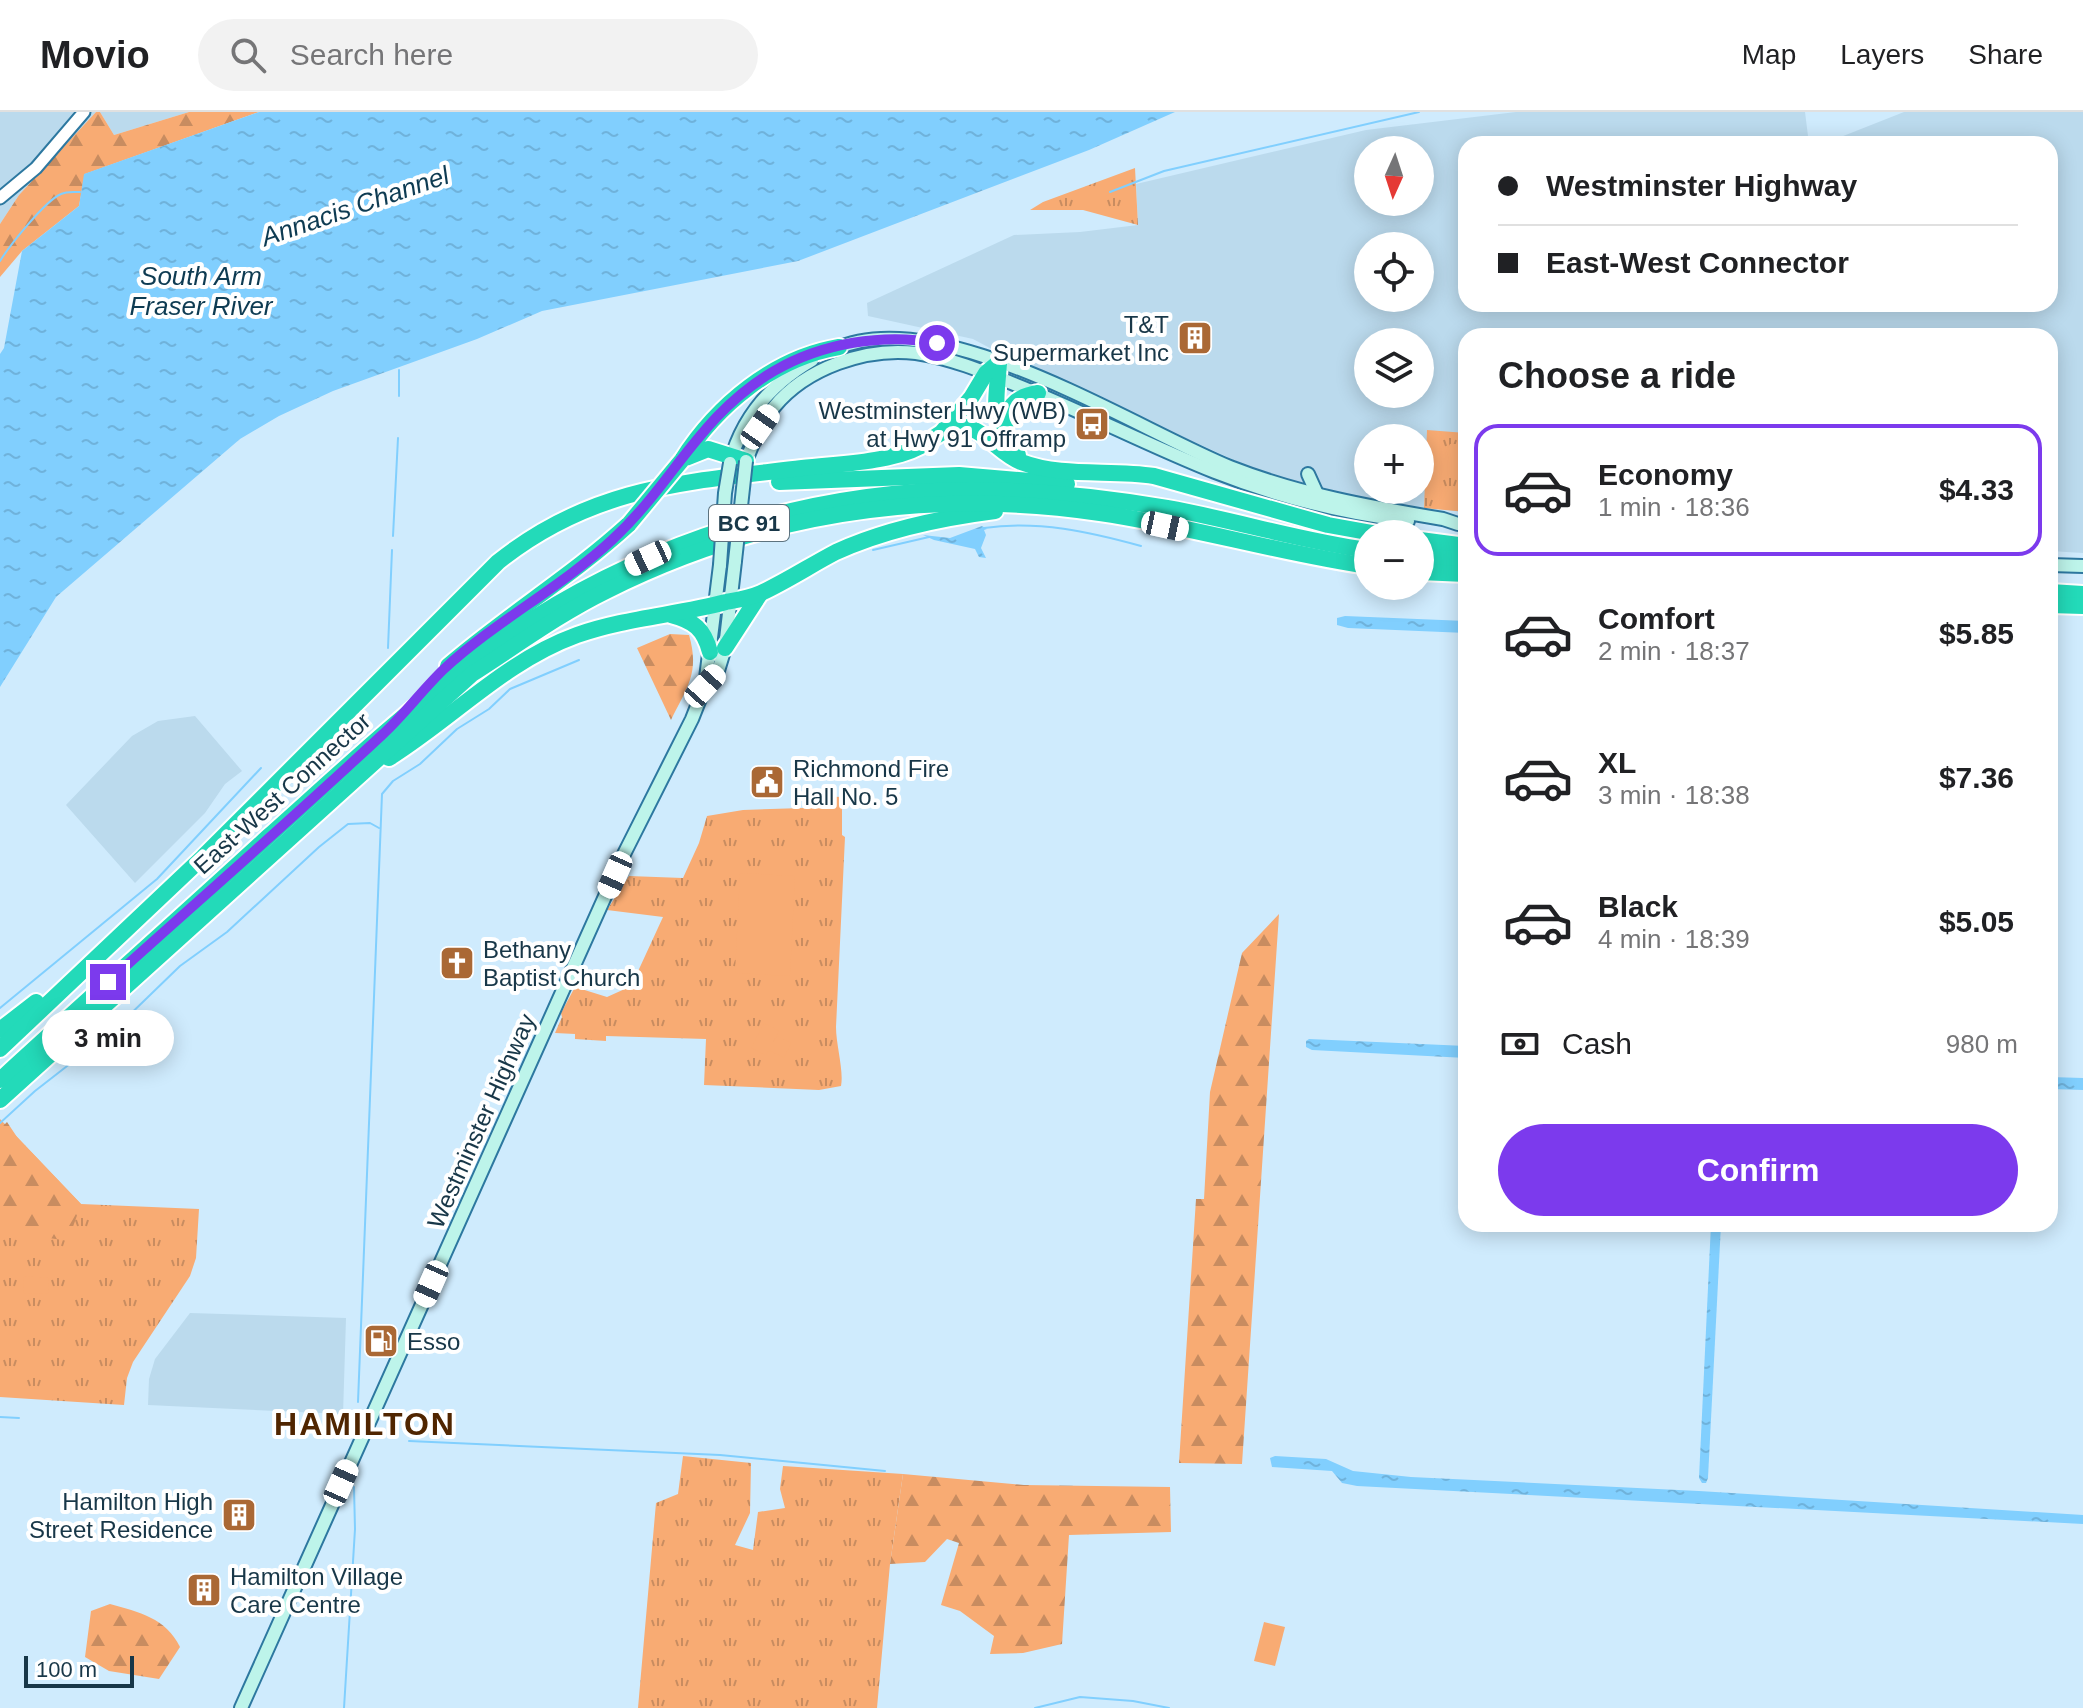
<!DOCTYPE html>
<html lang="en">
<head>
<meta charset="utf-8">
<style>
	body { margin:0; font-family:Helvetica,sans-serif; background:#f2f2f2; color:#202124; height:100vh; display:flex; flex-direction:column; font-size:30px; white-space:nowrap }
	* { box-sizing:border-box; margin:0 }
	p { font-size:26px; color:#757577 }
	.icon { flex:none; width:44px; height:44px; fill:none; stroke:currentColor; stroke-width:2; stroke-linecap:round; stroke-linejoin:round }
	.map { position:relative; flex:1; overflow:hidden }
	.panel { position:absolute; left:1458px; top:216px; width:600px; height:904px; display:flex; flex-direction:column; background:#fff; border-radius:24px; box-shadow:0 4px 20px #0003 }
	.panel>* { flex:none }
	.hud { position:absolute; left:1458px; top:24px; width:600px; height:176px; border-radius:24px; box-shadow:0 4px 20px #0003; display:grid; align-content:center; height:176px; padding:0 40px; background:#fff }
	.needle { width:52px; rotate:183deg }
	.fabs { position:absolute; left:1354px; top:24px; display:grid; gap:16px }
	.fabs a { display:grid; place-items:center; width:80px; height:80px; border-radius:50%; background:#fff; box-shadow:0 4px 20px #0003; font-size:40px }
	.scale { position:absolute; left:24px; bottom:20px; width:110px; box-sizing:border-box; padding-left:8px; border:4px solid #183748; border-top:0; font-size:22px; line-height:28px; white-space:nowrap; color:#183748; -webkit-text-stroke:6px #fff; paint-order:stroke }
	.end { position:absolute; width:36px; height:36px; margin:-18px; border:10px solid #7c3aed; background:#fff; box-shadow:0 0 0 4px #fff }
	.from { border-radius:50% }
	.bubble { position:absolute; height:56px; border-radius:28px; background:#fff; box-shadow:0 4px 20px #0003; font-size:26px; font-weight:700; line-height:56px; text-align:center }
	.car { position:absolute; width:24px; height:48px; margin:-24px -12px; border-radius:10px; box-shadow:0 0 6px 2px #0007; background:linear-gradient(#fff 24%,#345 0 40%,#fff 0 76%,#345 0 86%,#fff 0) }
	.hud b { display:flex; align-items:center; gap:28px; height:76px; font-size:30px }
	.hud b+b { border-top:2px solid #e0e0e0 }
	.hud i { width:20px; height:20px; background:#202124 }
	ul { padding:0; list-style:none }
	li { display:flex; align-items:center; gap:24px; height:132px; margin:0 16px 12px; padding:0 24px; border:4px solid transparent; border-radius:24px }
	li div { flex:1 }
	li b { display:block; font-size:30px }
	li em { font-style:normal; font-weight:700 }
	li.on { border-color:#7c3aed }
	li>.icon { width:72px; height:72px; stroke-width:1.5 }
	h2 { padding:0 40px; font-size:36px; line-height:96px }
	.pay { display:flex; align-items:center; gap:20px; height:88px; padding:0 40px; font-size:30px }
	.pay p { margin-inline-start:auto }
	.primary-button { display:flex; gap:16px; margin-top:auto; padding:16px 40px }
	.primary-button a { flex:1; height:92px; border-radius:48px; background:#7c3aed; color:#fff; font-size:32px; font-weight:700; line-height:92px; text-align:center }
	header { display:flex; align-items:center; gap:48px; box-sizing:border-box; height:112px; padding:0 40px; background:#fff; border-bottom:2px solid #e0e0e0 }
	header strong { font-size:38px }
	nav { display:flex; gap:44px; margin-inline-start:auto; font-size:28px }
	.search { width:560px; height:72px; background:#f2f2f2; display:flex; align-items:center; gap:20px; box-sizing:border-box; padding:0 28px; border-radius:44px; color:#757577; font-size:30px }
	.map>svg:first-child { display:block }
	.built { fill:#bbdaed; fill-rule:evenodd }
	.grass { fill:url(#grass-tufts) }
	.forest { fill:url(#forest-firs) }
	.garden { fill:#f8ab73 }
	.water { fill:url(#water-ripples) }
	.lines { fill:none; stroke-linecap:round; stroke-linejoin:round }
	.stream { stroke:#81cffe; stroke-width:2 }
	.tertiary-casing { stroke:#2d78a0; stroke-width:15 }
	.secondary-casing { stroke:#2d78a0; stroke-width:16 }
	.motorway-casing { stroke:#fff; stroke-width:20 }
	.tertiary { stroke:#fff; stroke-width:11 }
	.secondary { stroke:#bdf4ea; stroke-width:12 }
	.motorway { stroke:#23dab9; stroke-width:16 }
	.secondary-bridge-casing { stroke:#2d78a0; stroke-width:16; stroke-linecap:butt }
	.motorway-bridge-casing { stroke:#fff; stroke-width:20; stroke-linecap:butt }
	.secondary-bridge { stroke:#bdf4ea; stroke-width:12 }
	.motorway-bridge { stroke:#23dab9; stroke-width:16 }
	.route { stroke:#7c3aed; stroke-width:10 }
	.labels { text-anchor:middle; dominant-baseline:central; stroke-width:8; stroke-linejoin:round; paint-order:stroke }
	.shield { fill:#fff; stroke:#5d737f; stroke-width:2 }
	.shield-label { font-size:22px; font-weight:bold; fill:#183748 }
	.poi-label { font-size:24px; fill:#183748; stroke:#fff; text-anchor:start }
	.street-label { font-size:24px; fill:#183748; stroke:#fff }
	.water-label { font-size:26px; font-style:italic; fill:#0e3b52; stroke:#fff }
	.district-label { font-size:32px; font-weight:bold; letter-spacing:2px; fill:#502500; stroke:#fff }
</style>
</head>
<body>
<header>
<strong>Movio</strong>
<div class="search"><svg class="icon" aria-label="search" viewBox="0 0 24 24"><circle cx="10" cy="10" r="6"/><path d="M15 15l6 6"/></svg>Search here</div>
<nav><a>Map</a><a>Layers</a><a>Share</a></nav>
</header>
<div class="map">
<svg width="2083" height="1596" viewBox="0 0 2083 1596">
	<defs>
		<pattern id="grass-tufts" width="24" height="20" patternUnits="userSpaceOnUse" patternTransform="scale(2)"><rect width="24" height="20" fill="#f8ab73"/><path d="M3 7l-1-3M5 7V3M7 7l1-3M15 17l-1-3M17 17v-4M19 17l1-3" fill="none" stroke="#c88c60"/></pattern>
		<pattern id="forest-firs" width="22" height="20" patternUnits="userSpaceOnUse" patternTransform="scale(2)"><rect width="22" height="20" fill="#f8ab73"/><path d="M5 1l3.5 6h-7zM16 11l3.5 6h-7z" fill="#c88c60"/></pattern>
		<pattern id="water-ripples" width="26" height="14" patternUnits="userSpaceOnUse" patternTransform="scale(2)"><rect width="26" height="14" fill="#81cffe"/><path d="M2 4q2-2 4 0t4 0M15 11q2-2 4 0t4 0" fill="none" stroke="#6fb2db"/></pattern>
	</defs>
	<rect width="100%" height="100%" fill="#cfebfd"/>
	<g class="built">
		<polygon points="0,0 96,0 19,83 0,112"/>
		<polygon points="100,0 189,0 114,23"/>
		<path d="M1516,0H1805L1809,32H1466V192H2050V32H1823L1904,0H2083V441L2050,439V224H1466V400L1349,387L1261,360L1014,249L973,227L868,204L867,191L1014,123L1080,120L1138,113L1136,72L1366,18ZM1368,38H1420V90H1368ZM1368,134H1420V186H1368ZM1368,230H1420V282H1368ZM1368,326H1420V378H1368Z"/>
		<polygon points="195,604 242,659 225,672 205,701 135,771 66,693 132,624 158,609"/>
		<polygon points="190,1201 346,1206 343,1302 148,1293 149,1267 155,1247"/>
	</g>
	<g class="grass">
		<polygon points="1135,56 1138,113 1083,98 1030,98 1043,90"/>
		<polygon points="1427,318 1466,321 1466,400 1424,396"/>
		<path d="M814,684L842,685V723L845,725L836,915C836,933 844,959 841,974L819,978L704,973L706,927L606,924V929L575,927V922L555,921L562,905L561,901L575,875L607,885L627,876L634,868L663,805L607,798L629,764L683,766L699,731L707,704L743,698L803,696L809,693Z"/>
		<polygon points="0,1007 81,1092 199,1097 196,1146 190,1164 133,1250 127,1266 124,1293 0,1285"/>
		<polygon points="683,1344 751,1351 750,1401 735,1433 753,1438 758,1400 785,1396 780,1377 783,1354 903,1362 890,1452 877,1596 638,1596 656,1391 678,1382"/>
	</g>
	<g class="forest">
		<polygon points="96,0 100,0 114,23 189,0 259,0 85,62 79,94 22,139 0,165 0,112 19,83"/>
		<path d="M670,522L689,523C700,561 687,575 671,608L637,536Z"/>
		<polygon points="1279,802 1242,1352 1179,1351 1196,1087 1204,1087 1210,980 1242,841"/>
		<polygon points="7,1010 17,1025 81,1092 68,1129 37,1124 12,1108 0,1104 0,1017"/>
		<polygon points="903,1362 1024,1373 1170,1375 1171,1420 1069,1423 1062,1532 1023,1541 990,1542 994,1524 960,1499 941,1493 959,1431 947,1427 925,1450 890,1452"/>
		<path d="M110,1492C139,1500 166,1506 180,1535L159,1567L109,1559L85,1545L91,1499Z"/>
	</g>
	<g class="garden">
		<polygon points="1450,332 1466,332 1466,348 1449,348 1446,339"/>
		<polygon points="740,761 795,764 790,864 735,861"/>
		<polygon points="764,911 779,919 773,930 777,924 791,931 784,946 769,938 766,943 751,936"/>
		<polygon points="24,1164 49,1166 48,1182 23,1181"/>
		<polygon points="1264,1510 1285,1515 1275,1554 1254,1549"/>
	</g>
	<g class="water">
		<polygon points="259,0 1175,0 1089,38 798,149 542,199 477,227 333,279 279,304 240,327 56,485 0,575 0,242 4,236 22,139 79,94 84,62"/>
		<polygon points="982,414 987,417 984,418 986,423 981,436 986,446 979,445 975,437 934,428 923,423 950,426"/>
		<polygon points="1345,504 1466,509 1466,521 1348,516 1337,513 1337,506"/>
		<polygon points="1309,927 1466,934 1466,946 1312,938 1306,935 1306,929"/>
		<polygon points="2050,965 2083,966 2083,978 2050,977"/>
		<polygon points="1711,1112 1721,1112 1708,1366 1706,1371 1702,1371 1699,1366"/>
		<polygon points="1275,1344 1326,1347 1353,1359 1411,1365 1699,1379 2083,1403 2083,1412 1357,1374 1342,1371 1332,1359 1272,1355 1270,1346"/>
	</g>
	<g class="lines">
		<g class="stream">
			<polyline points="1110,80 1164,59 1419,0"/>
			<path d="M0,149C10,133 45,89 61,82C67,79 74,80 80,80"/>
			<polyline points="399,284 399,258"/>
			<path d="M984,416C1038,408 1090,420 1141,434"/>
			<polyline points="393,424 398,326"/>
			<polyline points="873,438 929,425"/>
			<polyline points="388,536 392,438"/>
			<polyline points="0,896 157,767 261,656"/>
			<polyline points="0,1011 35,979 116,916 180,854 227,820 319,735 348,712 370,711 379,716"/>
			<polyline points="358,1290 382,682 393,669 420,652 457,617 489,597 510,577 579,548"/>
			<polyline points="0,1305 19,1306"/>
			<polyline points="409,1329 720,1343 885,1359"/>
			<polyline points="344,1596 355,1417 354,1375"/>
			<polyline points="1035,1596 1080,1585 1133,1589 1169,1596"/>
		</g>
		<g class="tertiary-casing">
			<polyline id="tertiary" points="0,86 36,56 84,0"/>
		</g>
		<g class="secondary-casing">
			<g id="secondary">
				<path d="M833,238C937,188 1132,315 1230,355C1299,382 1370,395 1443,407L1458,412"/>
				<path d="M746,349C753,330 761,311 774,295C806,256 866,235 916,241C950,246 982,259 1014,272C1082,299 1147,333 1215,360C1276,384 1342,401 1408,409"/>
				<path d="M730,351C742,305 771,272 812,248"/>
				<polyline points="1308,362 1318,384"/>
				<polyline points="2050,453 2083,454"/>
				<polyline points="705,574 720,453"/>
				<polyline points="241,1596 624,742 692,607 705,574 717,562 725,536 735,449"/>
			</g>
		</g>
		<g class="motorway-casing">
			<g id="motorway">
				<path d="M999,250C997,289 988,312 1018,343"/>
				<polyline points="943,319 971,286 986,261 999,250"/>
				<path d="M1005,320C1005,296 1014,285 1038,281"/>
				<polyline points="683,347 708,337 746,349"/>
				<path d="M682,348C717,293 774,246 839,235"/>
				<polyline points="779,370 959,363 1067,372"/>
				<polyline points="1420,428 1466,434"/>
				<polyline points="1420,444 1466,448"/>
				<polyline points="1420,460 1466,462"/>
				<polyline points="2050,480 2083,482"/>
				<polyline points="2050,493 2083,494"/>
				<path d="M671,503C694,509 704,517 710,540"/>
				<polyline points="725,536 760,482"/>
				<path d="M448,554C506,504 572,464 629,412"/>
				<path d="M389,646C453,606 505,549 577,523C625,506 677,503 726,490C737,488 750,486 761,481C787,469 811,453 836,440C886,417 940,406 995,399"/>
				<polyline points="0,918 36,890"/>
				<path d="M0,937L203,745L498,450C593,374 686,370 802,356C828,353 855,352 880,347C894,344 908,341 921,334C935,326 947,313 965,315C985,318 1001,343 1021,350C1063,366 1111,357 1154,364L1328,413L1378,422"/>
				<path d="M0,968C89,886 180,806 269,724C334,666 397,607 466,554C608,443 791,378 971,378C1037,378 1102,385 1167,396C1235,408 1300,429 1368,438"/>
				<path d="M0,988L472,562C516,534 559,502 606,479C762,401 928,376 1100,401C1190,414 1278,441 1368,454"/>
			</g>
		</g>
		<use href="#tertiary" class="tertiary"/>
		<use href="#secondary" class="secondary"/>
		<use href="#motorway" class="motorway"/>
		<g class="secondary-bridge-casing">
			<g id="secondary-bridge">
				<polyline points="735,449 746,349"/>
				<polyline points="720,453 725,381 730,351"/>
			</g>
		</g>
		<g class="motorway-bridge-casing">
			<polyline id="motorway-bridge" points="629,412 682,348"/>
		</g>
		<use href="#secondary-bridge" class="secondary-bridge"/>
		<use href="#motorway-bridge" class="motorway-bridge"/>
	</g>
	<g class="lines">
		<path class="route" d="M108,870C199,788 292,707 382,623C404,603 422,578 444,557C496,509 560,476 612,428C673,372 699,303 774,259C822,231 883,221 937,231"/>
	</g>
	<defs>
		<g id="building-square" transform="scale(1.8)"><rect x="-9" y="-9" width="18" height="18" rx="4" fill="#aa6835" stroke="#fff"/><path d="M-4-6H4V6H1V3H-1V6H-4ZM-2.5-4.3h1.7v1.8h-1.7ZM.8-4.3h1.7v1.8H.8ZM-2.5-1h1.7V.8h-1.7ZM.8-1h1.7V.8H.8Z" fill="#fff"/></g>
		<g id="bus-square" transform="scale(1.8)"><rect x="-9" y="-9" width="18" height="18" rx="4" fill="#aa6835" stroke="#fff"/><path d="M-5-6H5V4H4V6H2V4H-2V6H-4V4H-5ZM-3.5-4V0h7V-4ZM-3.5 1.2v1.5H-2V1.2ZM2 1.2v1.5H3.5V1.2Z" fill="#fff"/></g>
		<g id="civic-square" transform="scale(1.8)"><rect x="-9" y="-9" width="18" height="18" rx="4" fill="#aa6835" stroke="#fff"/><path d="M-.6-6.5H3V-4.5H.6V-3L4-1V1h2V6H-6V1h2V-1L-.6-3ZM-1.2 2.5V6h2.4V2.5Z" fill="#fff"/></g>
		<g id="church-square" transform="scale(1.8)"><rect x="-9" y="-9" width="18" height="18" rx="4" fill="#aa6835" stroke="#fff"/><path d="M-1.2-6h2.4v3.5h3.3v2.4h-3.3V6h-2.4V-.1h-3.3v-2.4h3.3Z" fill="#fff"/></g>
		<g id="fuel-square" transform="scale(1.8)"><rect x="-9" y="-9" width="18" height="18" rx="4" fill="#aa6835" stroke="#fff"/><path d="M-5.5-6h7V0h2V4h1.3V-2.5L3-4.5l.8-.8L6-3V5H2.5V1h-1V6h-7ZM-4.2-4.7v3.2H.2V-4.7Z" fill="#fff"/></g>
	</defs>
	<g fill-rule="evenodd">
		<use href="#building-square" x="1195" y="226"/>
		<use href="#bus-square" x="1092" y="312"/>
		<use href="#civic-square" x="767" y="670"/>
		<use href="#church-square" x="457" y="851"/>
		<use href="#fuel-square" x="381" y="1229"/>
		<use href="#building-square" x="239" y="1403"/>
		<use href="#building-square" x="204" y="1478"/>
	</g>
	<g class="labels">
		<rect class="shield" x="709" y="393" width="80" height="36" rx="6"/>
		<g class="shield-label">
			<text x="749" y="411">BC 91</text>
		</g>
		<g class="poi-label">
			<text x="1169" y="212" text-anchor="end">T&amp;T<tspan x="1169" dy="28">Supermarket Inc</tspan></text>
			<text x="1066" y="298" text-anchor="end">Westminster Hwy (WB)<tspan x="1066" dy="28">at Hwy 91 Offramp</tspan></text>
			<text x="793" y="656">Richmond Fire<tspan x="793" dy="28">Hall No. 5</tspan></text>
			<text x="483" y="837">Bethany<tspan x="483" dy="28">Baptist Church</tspan></text>
			<text x="407" y="1229">Esso</text>
			<text x="213" y="1389" text-anchor="end">Hamilton High<tspan x="213" dy="28">Street Residence</tspan></text>
			<text x="230" y="1464">Hamilton Village<tspan x="230" dy="28">Care Centre</tspan></text>
		</g>
		<g class="street-label">
			<text transform="translate(282 681) rotate(-42)">East-West Connector</text>
			<text transform="translate(481 1009) rotate(-66)">Westminster Highway</text>
		</g>
		<g class="water-label">
			<text transform="translate(355 94) rotate(-19)">Annacis Channel</text>
			<text x="201" y="164">South Arm<tspan x="201" dy="30">Fraser River</tspan></text>
		</g>
		<g class="district-label">
			<text x="365" y="1312">HAMILTON</text>
		</g>
	</g>
</svg>
<div class="fabs">
<a><svg class="needle" viewBox="-14 -14 28 28"><path d="M0-13l5 13h-10z" fill="#e53935"/><path d="M0 13l5-13h-10z" fill="#757577"/></svg></a>
<a><svg class="icon" aria-label="locate" viewBox="0 0 24 24"><circle cx="12" cy="12" r="6"/><path d="M12 2v4M12 18v4M2 12h4M18 12h4"/></svg></a>
<a><svg class="icon" aria-label="layers" viewBox="0 0 24 24"><path d="M12 4l9 5-9 5-9-5zM3 14l9 5 9-5"/></svg></a>
<a>+</a>
<a>−</a>
</div>
<div class="scale">100 m</div>
<i class="end from" style="left:937px;top:231px"></i>
<i class="end" style="left:108px;top:870px"></i>
<div class="bubble" style="left:42px;top:898px;width:132px">3 min</div>
<i class="car" style="left:760px;top:315px;rotate:35deg"></i>
<i class="car" style="left:1165px;top:414px;rotate:102deg"></i>
<i class="car" style="left:648px;top:446px;rotate:245deg"></i>
<i class="car" style="left:705px;top:574px;rotate:42deg"></i>
<i class="car" style="left:615px;top:763px;rotate:204deg"></i>
<i class="car" style="left:431px;top:1172px;rotate:204deg"></i>
<i class="car" style="left:341px;top:1371px;rotate:24deg"></i>
<div class="hud">
<b><i class="from"></i>Westminster Highway</b>
<b><i></i>East-West Connector</b>
</div>
<section class="panel">
<h2>Choose a ride</h2>
<ul>
<li class="on"><svg class="icon" aria-label="car" viewBox="0 0 24 24"><path d="M5 17H2v-5l4-1 3-4h7l3 4 3 1v5h-3M9 17h6M6 11h13"/><circle cx="7" cy="17" r="2"/><circle cx="17" cy="17" r="2"/></svg><div><b>Economy</b><p>1 min · 18:36</p></div><em>$4.33</em></li>
<li><svg class="icon" aria-label="car" viewBox="0 0 24 24"><path d="M5 17H2v-5l4-1 3-4h7l3 4 3 1v5h-3M9 17h6M6 11h13"/><circle cx="7" cy="17" r="2"/><circle cx="17" cy="17" r="2"/></svg><div><b>Comfort</b><p>2 min · 18:37</p></div><em>$5.85</em></li>
<li><svg class="icon" aria-label="car" viewBox="0 0 24 24"><path d="M5 17H2v-5l4-1 3-4h7l3 4 3 1v5h-3M9 17h6M6 11h13"/><circle cx="7" cy="17" r="2"/><circle cx="17" cy="17" r="2"/></svg><div><b>XL</b><p>3 min · 18:38</p></div><em>$7.36</em></li>
<li><svg class="icon" aria-label="car" viewBox="0 0 24 24"><path d="M5 17H2v-5l4-1 3-4h7l3 4 3 1v5h-3M9 17h6M6 11h13"/><circle cx="7" cy="17" r="2"/><circle cx="17" cy="17" r="2"/></svg><div><b>Black</b><p>4 min · 18:39</p></div><em>$5.05</em></li>
</ul>
<div class="pay"><svg class="icon" aria-label="cash" viewBox="0 0 24 24"><path d="M3 7h18v10H3z"/><circle cx="12" cy="12" r="2"/></svg>Cash<p>980 m</p></div>
<div class="primary-button"><a>Confirm</a></div>
</section>
</div>
</body>
</html>
